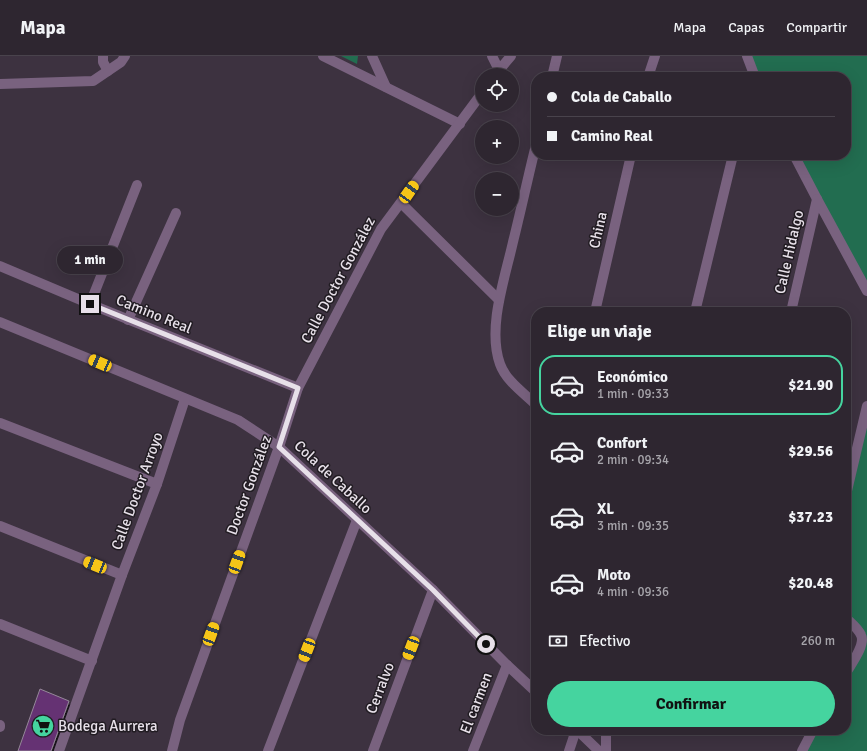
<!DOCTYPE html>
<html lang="es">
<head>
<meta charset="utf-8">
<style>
	body { margin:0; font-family:Signika,sans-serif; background:#362e38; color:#f1f3f6; height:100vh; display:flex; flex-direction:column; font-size:15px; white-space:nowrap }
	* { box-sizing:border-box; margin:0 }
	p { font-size:13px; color:#a7a5ab }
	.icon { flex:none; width:22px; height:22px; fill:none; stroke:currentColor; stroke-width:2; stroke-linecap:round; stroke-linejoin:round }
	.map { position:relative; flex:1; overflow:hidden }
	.details { position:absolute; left:531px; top:251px; width:320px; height:428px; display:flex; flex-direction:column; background:#2e2630; border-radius:16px; box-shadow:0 4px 16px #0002,0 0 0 1px #49434c }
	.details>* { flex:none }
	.top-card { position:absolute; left:531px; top:16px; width:320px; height:88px; border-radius:16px; box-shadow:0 4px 16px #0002,0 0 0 1px #49434c; display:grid; align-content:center; height:88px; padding:0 16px; background:#2e2630 }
	.fabs { position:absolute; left:475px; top:12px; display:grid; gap:8px }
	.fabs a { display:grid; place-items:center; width:44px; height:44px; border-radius:50%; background:#2e2630; box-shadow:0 4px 16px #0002,0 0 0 1px #49434c; font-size:20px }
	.end { position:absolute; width:18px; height:18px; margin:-9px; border:5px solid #e7e0e9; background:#111; box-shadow:0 0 0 2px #111 }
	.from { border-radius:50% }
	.bubble { position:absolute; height:28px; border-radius:14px; background:#2e2630; box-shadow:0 4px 16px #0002,0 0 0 1px #49434c; font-size:13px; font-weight:700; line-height:28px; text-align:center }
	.car { position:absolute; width:12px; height:24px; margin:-12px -6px; border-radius:5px; box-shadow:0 0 3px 1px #0007; background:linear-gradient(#f5c518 24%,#345 0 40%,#f5c518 0 76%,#345 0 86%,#f5c518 0) }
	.top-card b { display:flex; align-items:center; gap:14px; height:38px; font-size:15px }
	.top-card b+b { border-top:1px solid #49434c }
	.top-card i { width:10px; height:10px; background:#f1f3f6 }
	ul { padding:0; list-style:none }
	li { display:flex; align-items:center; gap:12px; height:60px; margin:0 8px 6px; padding:0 8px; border:2px solid transparent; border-radius:16px }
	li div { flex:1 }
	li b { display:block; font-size:15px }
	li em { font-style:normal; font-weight:700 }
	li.current { border-color:#45d49f }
	li>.icon { width:36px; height:36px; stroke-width:1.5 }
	h2 { padding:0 16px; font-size:18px; line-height:48px }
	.pay { display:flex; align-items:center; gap:10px; height:44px; padding:0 16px; font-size:15px }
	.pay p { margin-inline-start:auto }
	.primary-button { display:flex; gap:8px; margin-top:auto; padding:8px 16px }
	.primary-button a { flex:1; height:46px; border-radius:24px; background:#45d49f; color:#111; font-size:16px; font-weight:700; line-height:46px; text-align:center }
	header { display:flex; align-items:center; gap:24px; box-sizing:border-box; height:56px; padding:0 20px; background:#2e2630; border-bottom:1px solid #49434c }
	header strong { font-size:19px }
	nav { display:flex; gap:22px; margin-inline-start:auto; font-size:14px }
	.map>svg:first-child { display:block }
	.green { fill:#226d50 }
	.building { fill:#653173; stroke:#958899; filter:url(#shadow) }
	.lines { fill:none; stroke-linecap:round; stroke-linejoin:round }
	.street { stroke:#79627f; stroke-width:10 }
	.route { stroke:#e7e0e9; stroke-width:5 }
	.labels { text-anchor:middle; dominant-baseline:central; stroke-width:3; stroke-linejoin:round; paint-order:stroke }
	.street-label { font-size:15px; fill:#e7e0e9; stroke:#211c22 }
	.poi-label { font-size:15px; fill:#e7e0e9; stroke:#211c22; text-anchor:start }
</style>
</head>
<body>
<header>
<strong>Mapa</strong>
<nav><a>Mapa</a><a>Capas</a><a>Compartir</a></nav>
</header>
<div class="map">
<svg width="867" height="695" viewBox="0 0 867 695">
	<defs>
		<filter id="shadow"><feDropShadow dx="2.5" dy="4.5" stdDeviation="0" flood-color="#0009"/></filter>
	</defs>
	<rect width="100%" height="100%" fill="#3d3240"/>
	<g class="green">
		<polygon points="341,0 358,0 357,8"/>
		<polygon points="747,0 867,0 867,235 794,99 846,99 846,21 755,21"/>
		<polygon points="867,350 867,695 802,695 813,674 846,674 846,617 862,587 846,562 846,439"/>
	</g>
	<polygon class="building" points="40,633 69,645 51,695 18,695"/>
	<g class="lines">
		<g class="street">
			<polyline points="103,0 103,6 108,15"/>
			<polyline points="323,0 460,68"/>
			<polyline points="372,0 386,31"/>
			<polyline points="492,0 499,14"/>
			<polyline points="747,0 755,21"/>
			<polyline points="495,19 511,0"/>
			<polyline points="552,21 557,0"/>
			<polyline points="648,21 655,0"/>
			<polyline points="0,28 93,25 121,6 125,0"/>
			<path d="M536,89C528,121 521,154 513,186C505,222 487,272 500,308C506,325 524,337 536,349"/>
			<polyline points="794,99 817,143 867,235"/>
			<polyline points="401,147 499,244"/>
			<polyline points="0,210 90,248 298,332"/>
			<polyline points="90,248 137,129"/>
			<polyline points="595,256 631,99"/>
			<polyline points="695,256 733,99"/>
			<polyline points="791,256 817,143"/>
			<polyline points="128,264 176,157"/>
			<polyline points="0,266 238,364 279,391 433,534 507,609 536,636"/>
			<polyline points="0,367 157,428"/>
			<polyline points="846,439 867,350"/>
			<polyline points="0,470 122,519"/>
			<path d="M846,562C851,567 858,572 861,579C866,589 851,608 846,617"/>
			<polyline points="0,568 92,605"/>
			<polyline points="0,669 0,671"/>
			<polyline points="577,674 599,695"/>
			<polyline points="606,674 606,695"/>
			<polyline points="59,695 122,519 157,428 185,343"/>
			<polyline points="172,695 180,664 279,391 298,332 381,173 482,37"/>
			<polyline points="268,695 357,464"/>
			<polyline points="373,695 433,534"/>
			<polyline points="473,695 507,609"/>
			<polyline points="569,695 576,674"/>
			<polyline points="802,695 813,674"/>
		</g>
	</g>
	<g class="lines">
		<polyline class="route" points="90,248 298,332 279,391 433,534 486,588"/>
	</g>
	<defs>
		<g id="supermarket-disc" transform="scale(1.15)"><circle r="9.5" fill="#45d49f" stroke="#211c22"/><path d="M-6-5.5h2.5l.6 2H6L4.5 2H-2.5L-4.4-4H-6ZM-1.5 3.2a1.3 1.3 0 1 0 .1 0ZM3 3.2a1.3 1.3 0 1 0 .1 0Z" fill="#111"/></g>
	</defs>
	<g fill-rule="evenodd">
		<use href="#supermarket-disc" x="43" y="670"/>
	</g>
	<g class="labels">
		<g class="street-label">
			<text transform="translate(598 174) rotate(-77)">China</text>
			<text transform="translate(789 196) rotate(-77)">Calle Hidalgo</text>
			<text transform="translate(338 224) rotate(-62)">Calle Doctor González</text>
			<text transform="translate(154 258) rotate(22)">Camino Real</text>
			<text transform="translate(333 421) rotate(43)">Cola de Caballo</text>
			<text transform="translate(249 429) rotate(-70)">Doctor González</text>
			<text transform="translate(137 435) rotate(-70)">Calle Doctor Arroyo</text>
			<text transform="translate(380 632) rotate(-69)">Cerralvo</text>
			<text transform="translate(476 647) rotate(-69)">El carmen</text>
		</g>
		<g class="poi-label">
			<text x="58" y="670">Bodega Aurrera</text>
		</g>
	</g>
</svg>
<div class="fabs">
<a><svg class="icon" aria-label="locate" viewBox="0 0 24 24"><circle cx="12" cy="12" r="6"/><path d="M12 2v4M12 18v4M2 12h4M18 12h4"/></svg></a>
<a>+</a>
<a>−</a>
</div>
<i class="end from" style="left:486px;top:588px"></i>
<i class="end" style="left:90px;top:248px"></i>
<div class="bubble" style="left:57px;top:190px;width:66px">1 min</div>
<i class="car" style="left:409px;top:136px;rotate:35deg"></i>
<i class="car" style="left:100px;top:307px;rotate:293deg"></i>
<i class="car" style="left:237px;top:506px;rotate:20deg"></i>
<i class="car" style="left:95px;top:509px;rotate:292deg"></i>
<i class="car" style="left:211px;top:578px;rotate:20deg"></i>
<i class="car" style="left:411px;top:592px;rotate:201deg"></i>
<i class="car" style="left:307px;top:594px;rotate:201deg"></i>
<div class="top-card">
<b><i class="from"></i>Cola de Caballo</b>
<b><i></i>Camino Real</b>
</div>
<section class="details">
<h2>Elige un viaje</h2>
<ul>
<li class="current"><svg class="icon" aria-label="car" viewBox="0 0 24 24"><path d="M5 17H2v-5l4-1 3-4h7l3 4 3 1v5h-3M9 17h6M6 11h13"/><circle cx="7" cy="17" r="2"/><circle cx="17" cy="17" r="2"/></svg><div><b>Económico</b><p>1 min · 09:33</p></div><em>$21.90</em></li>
<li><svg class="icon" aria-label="car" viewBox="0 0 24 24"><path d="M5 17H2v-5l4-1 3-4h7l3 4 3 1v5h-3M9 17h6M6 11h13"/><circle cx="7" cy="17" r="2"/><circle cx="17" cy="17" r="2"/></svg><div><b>Confort</b><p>2 min · 09:34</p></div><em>$29.56</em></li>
<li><svg class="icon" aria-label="car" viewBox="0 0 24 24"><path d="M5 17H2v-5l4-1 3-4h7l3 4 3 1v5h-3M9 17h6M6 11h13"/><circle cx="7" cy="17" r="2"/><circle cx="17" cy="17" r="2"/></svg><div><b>XL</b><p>3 min · 09:35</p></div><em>$37.23</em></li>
<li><svg class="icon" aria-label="car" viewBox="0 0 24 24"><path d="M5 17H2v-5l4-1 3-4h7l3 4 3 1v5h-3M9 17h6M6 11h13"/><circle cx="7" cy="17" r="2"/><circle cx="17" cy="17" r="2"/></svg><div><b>Moto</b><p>4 min · 09:36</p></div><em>$20.48</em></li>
</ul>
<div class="pay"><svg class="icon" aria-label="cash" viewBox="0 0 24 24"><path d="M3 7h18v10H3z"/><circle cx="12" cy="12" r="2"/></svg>Efectivo<p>260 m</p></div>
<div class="primary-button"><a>Confirmar</a></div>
</section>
</div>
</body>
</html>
